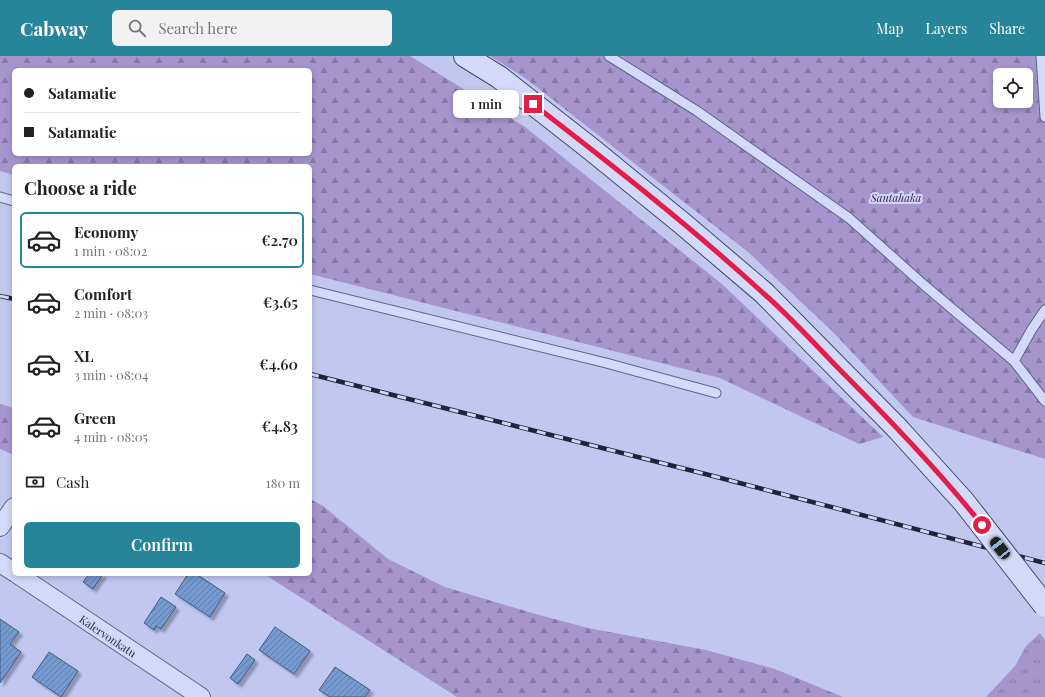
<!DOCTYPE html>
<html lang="en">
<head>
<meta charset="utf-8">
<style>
	body { margin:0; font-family:"Playfair Display",serif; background:#f2f2f2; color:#222; height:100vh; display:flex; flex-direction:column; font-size:15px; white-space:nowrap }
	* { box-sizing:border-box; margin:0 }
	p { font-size:13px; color:#767676 }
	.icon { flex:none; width:22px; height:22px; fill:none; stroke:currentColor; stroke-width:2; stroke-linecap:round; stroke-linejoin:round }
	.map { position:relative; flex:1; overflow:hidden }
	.sheet { position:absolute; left:12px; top:108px; width:300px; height:412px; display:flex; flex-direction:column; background:#fff; border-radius:6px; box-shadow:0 2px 6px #0003 }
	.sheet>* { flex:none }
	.hud { position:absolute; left:12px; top:12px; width:300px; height:88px; border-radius:6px; box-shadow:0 2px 6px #0003; display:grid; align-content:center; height:88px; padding:0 12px; background:#fff }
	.buttons { position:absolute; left:993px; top:12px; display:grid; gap:8px }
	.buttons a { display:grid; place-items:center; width:40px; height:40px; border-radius:6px; background:#fff; box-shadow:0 2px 6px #0003; font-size:20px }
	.end { position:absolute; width:18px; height:18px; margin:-9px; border:5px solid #e11d48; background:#fff; box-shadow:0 0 0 2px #fff }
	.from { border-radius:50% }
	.bubble { position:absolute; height:28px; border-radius:6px; background:#fff; box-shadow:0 2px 6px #0003; font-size:13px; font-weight:600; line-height:28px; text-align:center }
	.car { position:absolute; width:12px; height:24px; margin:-12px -6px; border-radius:5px; box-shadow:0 0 3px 1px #0007; background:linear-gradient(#222 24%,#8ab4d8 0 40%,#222 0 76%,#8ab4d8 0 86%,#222 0) }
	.hud b { display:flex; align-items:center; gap:14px; height:38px; font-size:15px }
	.hud b+b { border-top:1px solid #e0e0e0 }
	.hud i { width:10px; height:10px; background:#222 }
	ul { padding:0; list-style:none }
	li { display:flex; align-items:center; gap:12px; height:56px; margin:0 8px 6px; padding:0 4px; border:2px solid transparent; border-radius:6px }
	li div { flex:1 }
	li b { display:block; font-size:15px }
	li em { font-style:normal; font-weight:600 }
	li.active { border-color:#278599 }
	li>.icon { width:36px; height:36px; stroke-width:1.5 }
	h2 { padding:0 12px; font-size:18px; line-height:48px }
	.pay { display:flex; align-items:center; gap:10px; height:44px; padding:0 12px; font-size:15px }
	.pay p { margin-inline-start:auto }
	.action { display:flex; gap:8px; margin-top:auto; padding:8px 12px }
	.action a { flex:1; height:46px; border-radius:6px; background:#278599; color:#fff; font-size:16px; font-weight:600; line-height:46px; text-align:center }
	header { display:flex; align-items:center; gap:24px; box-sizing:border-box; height:56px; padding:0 20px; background:#278599; color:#fff }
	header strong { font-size:19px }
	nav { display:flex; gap:22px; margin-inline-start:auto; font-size:14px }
	.search { width:280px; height:36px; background:#f2f2f2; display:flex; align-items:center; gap:10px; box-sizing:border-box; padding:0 14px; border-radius:6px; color:#767676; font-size:15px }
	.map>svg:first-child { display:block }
	.grass { fill:url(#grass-tufts) }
	.forest { fill:url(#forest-firs); fill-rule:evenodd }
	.building { fill:url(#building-hatch); stroke:#3e5d89; filter:url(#shadow) }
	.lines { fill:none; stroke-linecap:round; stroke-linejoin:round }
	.lane-casing { stroke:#596689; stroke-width:11 }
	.street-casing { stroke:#596689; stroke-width:20 }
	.secondary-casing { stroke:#3c4b6b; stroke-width:24 }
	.lane { stroke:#d5d9f9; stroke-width:9 }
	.street { stroke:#d5d9f9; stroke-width:18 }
	.secondary { stroke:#d5d9f9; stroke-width:22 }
	.rail-casing { stroke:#1d2638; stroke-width:4.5 }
	.rail { stroke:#d2d5f6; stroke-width:3; stroke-dasharray:9; stroke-linecap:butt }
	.secondary-bridge-casing { stroke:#3c4b6b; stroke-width:24; stroke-linecap:butt }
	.secondary-bridge { stroke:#d5d9f9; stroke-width:22 }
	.route { stroke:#e11d48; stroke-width:5 }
	.labels { text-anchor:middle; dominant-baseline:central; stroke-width:4; stroke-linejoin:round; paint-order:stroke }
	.park-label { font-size:11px; font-style:italic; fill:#392355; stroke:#d2d5f6 }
	.street-label { font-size:11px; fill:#1d2638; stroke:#d2d5f6 }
</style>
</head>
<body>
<header>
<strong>Cabway</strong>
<div class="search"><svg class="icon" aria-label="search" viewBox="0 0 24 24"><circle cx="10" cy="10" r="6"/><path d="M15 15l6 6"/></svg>Search here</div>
<nav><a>Map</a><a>Layers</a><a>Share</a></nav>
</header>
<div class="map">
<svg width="1045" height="641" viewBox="0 0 1045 641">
	<defs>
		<pattern id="grass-tufts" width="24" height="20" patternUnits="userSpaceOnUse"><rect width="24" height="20" fill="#a695cd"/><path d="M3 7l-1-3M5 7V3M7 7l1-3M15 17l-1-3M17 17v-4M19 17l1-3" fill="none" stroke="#8779a7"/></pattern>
		<pattern id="forest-firs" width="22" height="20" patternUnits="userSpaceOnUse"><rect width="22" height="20" fill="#a695cd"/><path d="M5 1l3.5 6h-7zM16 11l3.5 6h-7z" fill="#8779a7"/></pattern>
		<pattern id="building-hatch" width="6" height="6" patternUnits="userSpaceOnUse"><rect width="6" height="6" fill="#779ace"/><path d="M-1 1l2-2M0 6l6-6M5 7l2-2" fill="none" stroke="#617da8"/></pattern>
		<filter id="shadow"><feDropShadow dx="3.5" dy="3.5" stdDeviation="1" flood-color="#0004"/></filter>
	</defs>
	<rect width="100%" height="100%" fill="#c2c7ef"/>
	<polygon class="grass" points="1040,577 1045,584 1045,641 986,641 1015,610 1026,590"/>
	<g class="forest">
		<path d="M0,0H410L525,71L722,228L883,381L859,388L720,322L310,218V110H14V119L0,115ZM14,14H310V98H14Z"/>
		<path d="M490,0H1045V403L913,361L831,274L748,196L525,22ZM1000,19H1026V45H1000Z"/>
		<polygon points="0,348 14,352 14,399 0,393"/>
		<polygon points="310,443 323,450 388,503 445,531 532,557 588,572 706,594 775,613 843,641 457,641 264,518 310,518"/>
	</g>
	<g class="building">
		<polygon points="89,518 103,518 93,533 83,526"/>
		<polygon points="188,518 196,518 225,537 210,561 175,538"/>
		<polygon points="161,541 176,551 161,573 156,570 154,574 144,567"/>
		<polygon points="0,563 19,576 10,588 21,596 0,627 0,604 1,602 0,601"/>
		<polygon points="275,571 310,595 294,618 259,594"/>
		<polygon points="49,596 78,615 61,641 32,621"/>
		<polygon points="247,598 255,604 238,628 230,622"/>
		<polygon points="335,611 370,634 365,641 330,641 319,634"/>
	</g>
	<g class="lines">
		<g class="lane-casing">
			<g id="lane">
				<polyline points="609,0 697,55 849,162 924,229 1014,305 1045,345"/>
				<polyline points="1041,0 1045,61"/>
				<polyline points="0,141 14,145"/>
				<polyline points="310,234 606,307 716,337"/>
				<polyline points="1014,305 1032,273 1045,254"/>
			</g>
		</g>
		<g class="street-casing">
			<g id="street">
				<polyline points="0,471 14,451"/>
				<polyline points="0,507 14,516"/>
				<polyline points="17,518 201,641"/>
			</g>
		</g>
		<g class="secondary-casing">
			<polyline id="secondary" points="465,0 499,21 591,93 683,168 764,237 897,372"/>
		</g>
		<use href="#lane" class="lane"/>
		<use href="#street" class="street"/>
		<use href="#secondary" class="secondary"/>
		<g class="rail-casing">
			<g id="rail">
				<polyline points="0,240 14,243"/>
				<polyline points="310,318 713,420 1045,507"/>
			</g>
		</g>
		<use href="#rail" class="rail"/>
		<g class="secondary-bridge-casing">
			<polyline id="secondary-bridge" points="897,372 964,446 1045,550"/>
		</g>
		<use href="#secondary-bridge" class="secondary-bridge"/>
	</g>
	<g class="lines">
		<path class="route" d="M533,48C612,109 690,170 763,237C792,262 817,291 844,318C892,366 940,416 982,469"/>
	</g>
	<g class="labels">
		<g class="park-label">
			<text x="896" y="141">Santahaka</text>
		</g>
		<g class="street-label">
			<text transform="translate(108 580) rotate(34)">Kalervonkatu</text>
		</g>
	</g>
</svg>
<div class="buttons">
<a><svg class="icon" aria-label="locate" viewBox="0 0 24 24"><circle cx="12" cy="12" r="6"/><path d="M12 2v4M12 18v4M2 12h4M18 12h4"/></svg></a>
</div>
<i class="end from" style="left:982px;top:469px"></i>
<i class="end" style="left:533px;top:48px"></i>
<div class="bubble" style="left:453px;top:34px;width:66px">1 min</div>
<i class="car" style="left:1000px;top:492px;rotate:322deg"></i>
<div class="hud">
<b><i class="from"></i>Satamatie</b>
<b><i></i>Satamatie</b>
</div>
<section class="sheet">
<h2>Choose a ride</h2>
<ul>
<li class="active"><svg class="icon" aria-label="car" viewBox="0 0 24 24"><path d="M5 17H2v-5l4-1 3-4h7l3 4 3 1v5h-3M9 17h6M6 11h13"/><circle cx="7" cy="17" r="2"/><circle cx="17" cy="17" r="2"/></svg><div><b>Economy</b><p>1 min · 08:02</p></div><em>€2.70</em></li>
<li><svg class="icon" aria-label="car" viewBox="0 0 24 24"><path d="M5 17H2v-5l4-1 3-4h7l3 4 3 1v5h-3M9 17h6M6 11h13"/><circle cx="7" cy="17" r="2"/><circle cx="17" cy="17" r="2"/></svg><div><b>Comfort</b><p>2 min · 08:03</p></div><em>€3.65</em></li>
<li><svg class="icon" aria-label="car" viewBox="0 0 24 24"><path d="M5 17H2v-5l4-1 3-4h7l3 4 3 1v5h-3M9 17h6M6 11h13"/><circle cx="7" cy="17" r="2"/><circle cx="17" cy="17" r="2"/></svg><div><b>XL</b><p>3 min · 08:04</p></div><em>€4.60</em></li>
<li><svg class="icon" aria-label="car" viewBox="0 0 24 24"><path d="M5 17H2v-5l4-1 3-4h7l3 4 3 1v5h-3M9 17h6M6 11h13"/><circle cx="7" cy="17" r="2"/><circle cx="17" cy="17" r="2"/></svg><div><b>Green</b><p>4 min · 08:05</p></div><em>€4.83</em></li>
</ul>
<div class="pay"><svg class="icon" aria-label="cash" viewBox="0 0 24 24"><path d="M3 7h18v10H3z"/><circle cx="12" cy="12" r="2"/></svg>Cash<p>180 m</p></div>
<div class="action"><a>Confirm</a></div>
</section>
</div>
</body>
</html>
